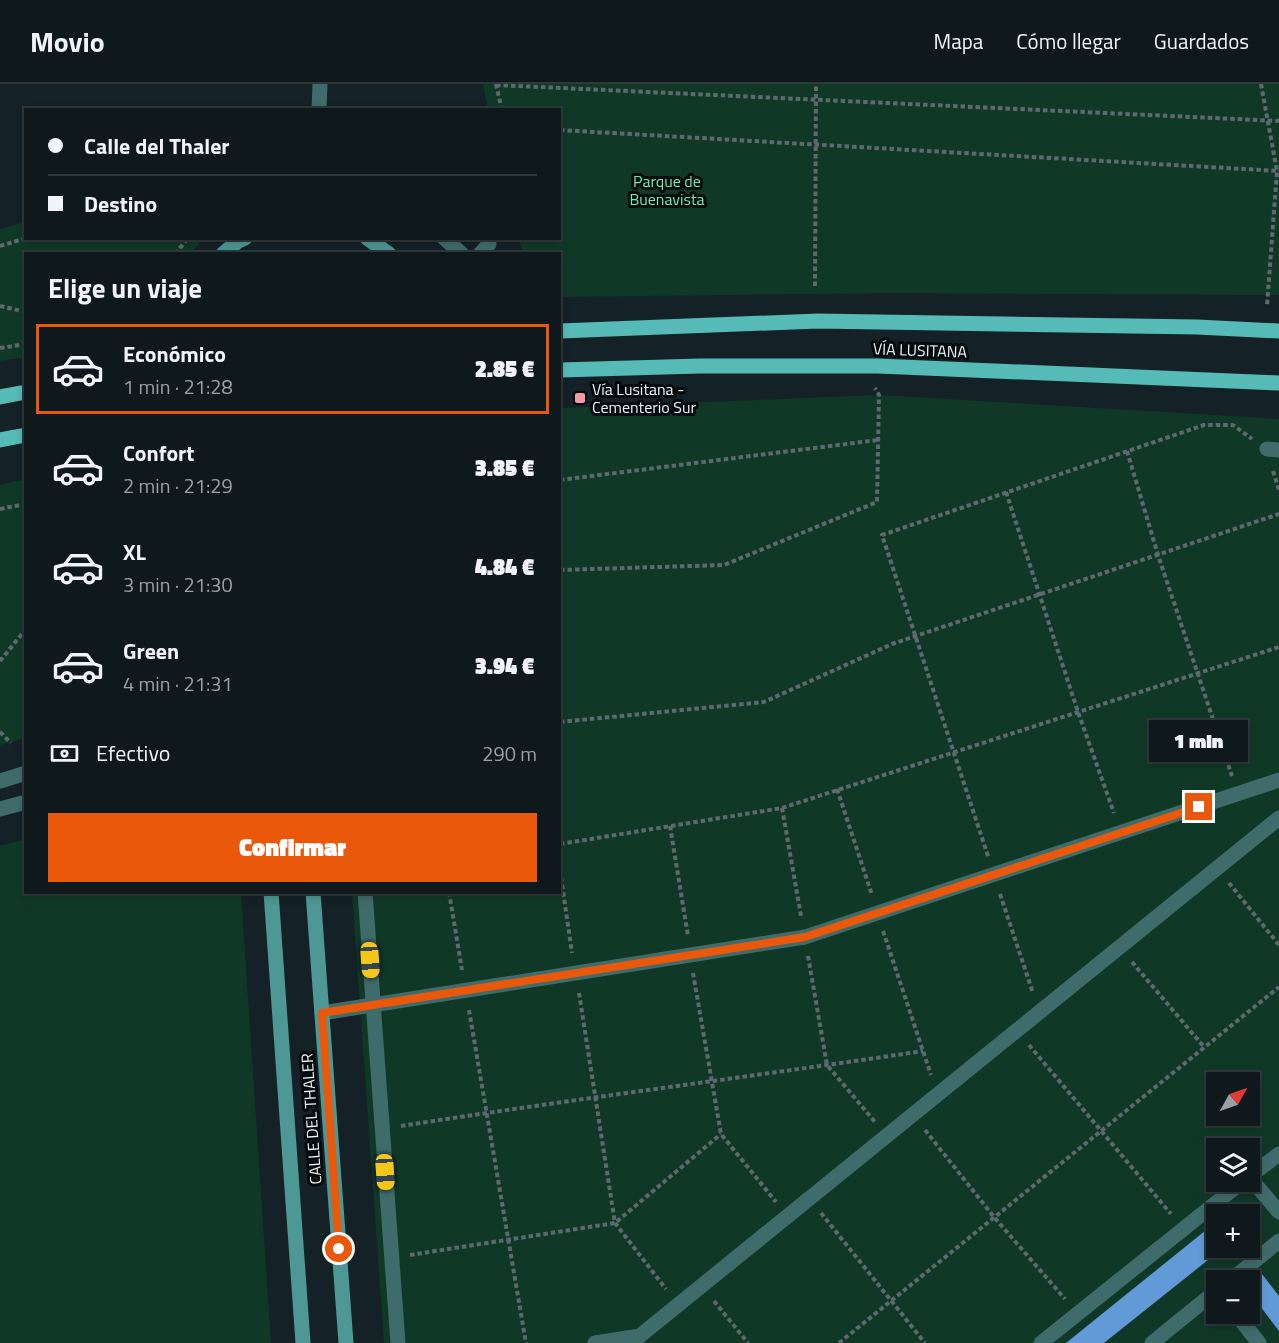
<!DOCTYPE html>
<html lang="es">
<head>
<meta charset="utf-8">
<style>
	body { margin:0; font-family:"Titillium Web",sans-serif; background:#182225; color:#f1f3f6; height:100vh; display:flex; flex-direction:column; font-size:22px; white-space:nowrap }
	* { box-sizing:border-box; margin:0 }
	p { font-size:20px; color:#9ba0a3 }
	.icon { flex:none; width:33px; height:33px; fill:none; stroke:currentColor; stroke-width:2; stroke-linecap:round; stroke-linejoin:round }
	.map { position:relative; flex:1; overflow:hidden }
	.drawer { position:absolute; left:24px; top:168px; width:537px; height:642px; display:flex; flex-direction:column; background:#0f191c; border-radius:0px; box-shadow:0 3px 9px #0003,0 0 0 2px #2f383b }
	.drawer>* { flex:none }
	.top-card { position:absolute; left:24px; top:24px; width:537px; height:132px; border-radius:0px; box-shadow:0 3px 9px #0003,0 0 0 2px #2f383b; display:grid; align-content:center; height:132px; padding:0 24px; background:#0f191c }
	.needle { width:39px; rotate:50deg }
	.controls { position:absolute; left:1206px; top:988px; display:grid; gap:12px }
	.controls a { display:grid; place-items:center; width:54px; height:54px; border-radius:0px; background:#0f191c; box-shadow:0 3px 9px #0003,0 0 0 2px #2f383b; font-size:30px }
	.end { position:absolute; width:27px; height:27px; margin:-14px; border:8px solid #ea580c; background:#fff; box-shadow:0 0 0 3px #fff }
	.from { border-radius:50% }
	.bubble { position:absolute; height:42px; border-radius:0px; background:#0f191c; box-shadow:0 3px 9px #0003,0 0 0 2px #2f383b; font-size:20px; font-weight:800; line-height:42px; text-align:center }
	.car { position:absolute; width:18px; height:36px; margin:-18px -9px; border-radius:8px; box-shadow:0 0 4px 2px #0007; background:linear-gradient(#f5c518 24%,#345 0 40%,#f5c518 0 76%,#345 0 86%,#f5c518 0) }
	.top-card b { display:flex; align-items:center; gap:21px; height:57px; font-size:22px }
	.top-card b+b { border-top:2px solid #2f383b }
	.top-card i { width:15px; height:15px; background:#f1f3f6 }
	ul { padding:0; list-style:none }
	li { display:flex; align-items:center; gap:18px; height:90px; margin:0 12px 9px; padding:0 12px; border:3px solid transparent; border-radius:0px }
	li div { flex:1 }
	li b { display:block; font-size:22px }
	li em { font-style:normal; font-weight:800 }
	li.current { border-color:#ea580c }
	li>.icon { width:54px; height:54px; stroke-width:1.5 }
	h2 { padding:0 24px; font-size:27px; line-height:72px }
	.pay { display:flex; align-items:center; gap:15px; height:66px; padding:0 24px; font-size:22px }
	.pay p { margin-inline-start:auto }
	.action { display:flex; gap:12px; margin-top:auto; padding:12px 24px }
	.action a { flex:1; height:69px; border-radius:0px; background:#ea580c; color:#fff; font-size:24px; font-weight:800; line-height:69px; text-align:center }
	header { display:flex; align-items:center; gap:36px; box-sizing:border-box; height:84px; padding:0 30px; background:#0f191c; border-bottom:2px solid #2f383b }
	header strong { font-size:28px }
	nav { display:flex; gap:33px; margin-inline-start:auto; font-size:21px }
	.map>svg:first-child { display:block }
	.green { fill:#103827; fill-rule:evenodd }
	.building { fill:#619ad7 }
	.lines { fill:none; stroke-linecap:round; stroke-linejoin:round }
	.path { stroke:#5e696e; stroke-width:4; stroke-dasharray:4.5 3; stroke-linecap:butt }
	.lane { stroke:#3f6c6a; stroke-width:15 }
	.street { stroke:#3f6c6a; stroke-width:15 }
	.secondary { stroke:#4d9894; stroke-width:15 }
	.primary { stroke:#56bab6; stroke-width:15 }
	.route { stroke:#ea580c; stroke-width:8 }
	.poi-dot { fill:#f49aa7; stroke:#050a0c; stroke-width:2 }
	.labels { text-anchor:middle; dominant-baseline:central; stroke-width:6; stroke-linejoin:round; paint-order:stroke }
	.park-label { font-size:16px; fill:#6feeb5; stroke:#050a0c }
	.street-label { font-size:16px; fill:#e9f2f5; stroke:#050a0c }
	.poi-label { font-size:16px; fill:#e9f2f5; stroke:#050a0c; text-anchor:start }
</style>
</head>
<body>
<header>
<strong>Movio</strong>
<nav><a>Mapa</a><a>Cómo llegar</a><a>Guardados</a></nav>
</header>
<div class="map">
<svg width="1279" height="1259" viewBox="0 0 1279 1259">
	<rect width="100%" height="100%" fill="#142126"/>
	<g class="green">
		<polygon points="483,0 1279,0 1279,211 895,209 560,213 560,170 523,169 519,155 560,154 560,26 488,25"/>
		<polygon points="25,138 26,154 203,155 191,169 26,170 25,273 0,277 0,145"/>
		<path d="M879,311L1279,335V1259H384L352,809L560,808V324ZM1216,999H1250V1032H1216ZM1216,1065H1250V1098H1216ZM1216,1131H1250V1164H1216ZM1216,1197H1250V1230H1216Z"/>
		<polygon points="25,395 25,654 0,661 0,401"/>
		<polygon points="25,755 26,808 241,809 271,1259 0,1259 0,762"/>
	</g>
	<g class="building">
		<polygon points="1216,1138 1216,1164 1223,1164 1104,1259 1066,1259"/>
		<polygon points="1262,1190 1279,1212 1279,1247 1250,1209 1250,1200"/>
	</g>
	<g class="lines">
		<g class="path">
			<polyline points="496,0 502,26"/>
			<polyline points="1261,0 1277,87 1267,222"/>
			<polyline points="496,1 1279,37"/>
			<polyline points="560,46 1279,87"/>
			<polyline points="0,162 26,154"/>
			<polyline points="175,170 188,154"/>
			<polyline points="815,202 816,0"/>
			<polyline points="0,222 26,228"/>
			<polyline points="0,264 26,260"/>
			<polyline points="1127,367 1158,471 1232,692"/>
			<polyline points="1273,387 1279,406"/>
			<polyline points="560,396 878,356"/>
			<polyline points="1006,408 1078,628 1114,729"/>
			<polyline points="0,425 26,420"/>
			<polyline points="560,486 724,481 877,418 879,311 875,304"/>
			<polyline points="0,577 26,545"/>
			<polyline points="560,638 764,618 892,560 1279,430"/>
			<polyline points="0,648 11,659"/>
			<polyline points="837,705 872,811"/>
			<polyline points="782,724 801,832"/>
			<polyline points="670,742 688,852"/>
			<polyline points="560,760 782,724 1279,563"/>
			<polyline points="988,772 882,451 1204,341 1233,341 1252,355"/>
			<polyline points="560,786 572,869"/>
			<polyline points="1229,799 1279,861"/>
			<polyline points="449,808 462,886"/>
			<polyline points="1000,810 1033,909"/>
			<polyline points="883,847 931,991"/>
			<polyline points="808,872 827,981 875,1038"/>
			<polyline points="1132,878 1204,963"/>
			<polyline points="693,889 721,1050 776,1118"/>
			<polyline points="579,909 615,1139 666,1205"/>
			<polyline points="469,926 526,1259"/>
			<polyline points="1029,961 1171,1130"/>
			<path d="M401,1042C574,1015 749,993 923,967"/>
			<polyline points="925,1046 994,1133 1065,1215"/>
			<polyline points="821,1129 925,1259"/>
			<polyline points="410,1171 615,1139 721,1050"/>
			<polyline points="714,1217 748,1259"/>
			<polyline points="839,1259 1279,903"/>
		</g>
		<g class="lane">
			<polyline points="444,154 462,170"/>
			<polyline points="480,170 489,160 488,154"/>
			<polyline points="1267,365 1279,366"/>
			<polyline points="365,808 398,1259"/>
			<polyline points="322,929 805,853 1279,696"/>
			<polyline points="1250,1092 1279,1070"/>
			<polyline points="1250,1094 1279,1128"/>
			<polyline points="1230,1197 1279,1157"/>
			<polyline points="1236,1230 1259,1259"/>
			<polyline points="595,1259 640,1252"/>
			<polyline points="631,1259 1279,734"/>
			<polyline points="1041,1259 1242,1098"/>
			<polyline points="1152,1259 1216,1207"/>
		</g>
		<g class="street">
			<polyline points="319,26 320,0"/>
			<polyline points="0,697 26,689"/>
			<polyline points="0,725 26,718"/>
		</g>
		<g class="secondary">
			<polyline points="367,154 389,170"/>
			<polyline points="223,170 238,157 245,154"/>
			<polyline points="271,808 303,1259"/>
			<polyline points="313,808 346,1259"/>
		</g>
		<g class="primary">
			<polyline points="560,247 818,237 1197,243 1279,247"/>
			<polyline points="560,286 700,282 878,282 1279,299"/>
			<polyline points="0,313 26,308"/>
			<polyline points="0,356 26,351"/>
		</g>
	</g>
	<g class="lines">
		<polyline class="route" points="339,1165 322,929 805,853 1199,723"/>
	</g>
	<rect class="poi-dot" x="574" y="308" width="12" height="12" rx="3"/>
	<g class="labels">
		<g class="park-label">
			<text x="667" y="97">Parque de<tspan x="667" dy="18">Buenavista</tspan></text>
		</g>
		<g class="street-label">
			<text transform="translate(920 266) rotate(2)">VÍA LUSITANA</text>
			<text transform="translate(311 1035) rotate(-94)">CALLE DEL THALER</text>
		</g>
		<g class="poi-label">
			<text x="592" y="305">Vía Lusitana -<tspan x="592" dy="18">Cementerio Sur</tspan></text>
		</g>
	</g>
</svg>
<div class="controls">
<a><svg class="needle" viewBox="-14 -14 28 28"><path d="M0-13l5 13h-10z" fill="#e53935"/><path d="M0 13l5-13h-10z" fill="#9ba0a3"/></svg></a>
<a><svg class="icon" aria-label="layers" viewBox="0 0 24 24"><path d="M12 4l9 5-9 5-9-5zM3 14l9 5 9-5"/></svg></a>
<a>+</a>
<a>−</a>
</div>
<i class="end from" style="left:339px;top:1165px"></i>
<i class="end" style="left:1199px;top:723px"></i>
<div class="bubble" style="left:1149px;top:636px;width:99px">1 min</div>
<i class="car" style="left:370px;top:876px;rotate:176deg"></i>
<i class="car" style="left:385px;top:1088px;rotate:176deg"></i>
<div class="top-card">
<b><i class="from"></i>Calle del Thaler</b>
<b><i></i>Destino</b>
</div>
<section class="drawer">
<h2>Elige un viaje</h2>
<ul>
<li class="current"><svg class="icon" aria-label="car" viewBox="0 0 24 24"><path d="M5 17H2v-5l4-1 3-4h7l3 4 3 1v5h-3M9 17h6M6 11h13"/><circle cx="7" cy="17" r="2"/><circle cx="17" cy="17" r="2"/></svg><div><b>Económico</b><p>1 min · 21:28</p></div><em>2.85 €</em></li>
<li><svg class="icon" aria-label="car" viewBox="0 0 24 24"><path d="M5 17H2v-5l4-1 3-4h7l3 4 3 1v5h-3M9 17h6M6 11h13"/><circle cx="7" cy="17" r="2"/><circle cx="17" cy="17" r="2"/></svg><div><b>Confort</b><p>2 min · 21:29</p></div><em>3.85 €</em></li>
<li><svg class="icon" aria-label="car" viewBox="0 0 24 24"><path d="M5 17H2v-5l4-1 3-4h7l3 4 3 1v5h-3M9 17h6M6 11h13"/><circle cx="7" cy="17" r="2"/><circle cx="17" cy="17" r="2"/></svg><div><b>XL</b><p>3 min · 21:30</p></div><em>4.84 €</em></li>
<li><svg class="icon" aria-label="car" viewBox="0 0 24 24"><path d="M5 17H2v-5l4-1 3-4h7l3 4 3 1v5h-3M9 17h6M6 11h13"/><circle cx="7" cy="17" r="2"/><circle cx="17" cy="17" r="2"/></svg><div><b>Green</b><p>4 min · 21:31</p></div><em>3.94 €</em></li>
</ul>
<div class="pay"><svg class="icon" aria-label="cash" viewBox="0 0 24 24"><path d="M3 7h18v10H3z"/><circle cx="12" cy="12" r="2"/></svg>Efectivo<p>290 m</p></div>
<div class="action"><a>Confirmar</a></div>
</section>
</div>
</body>
</html>
